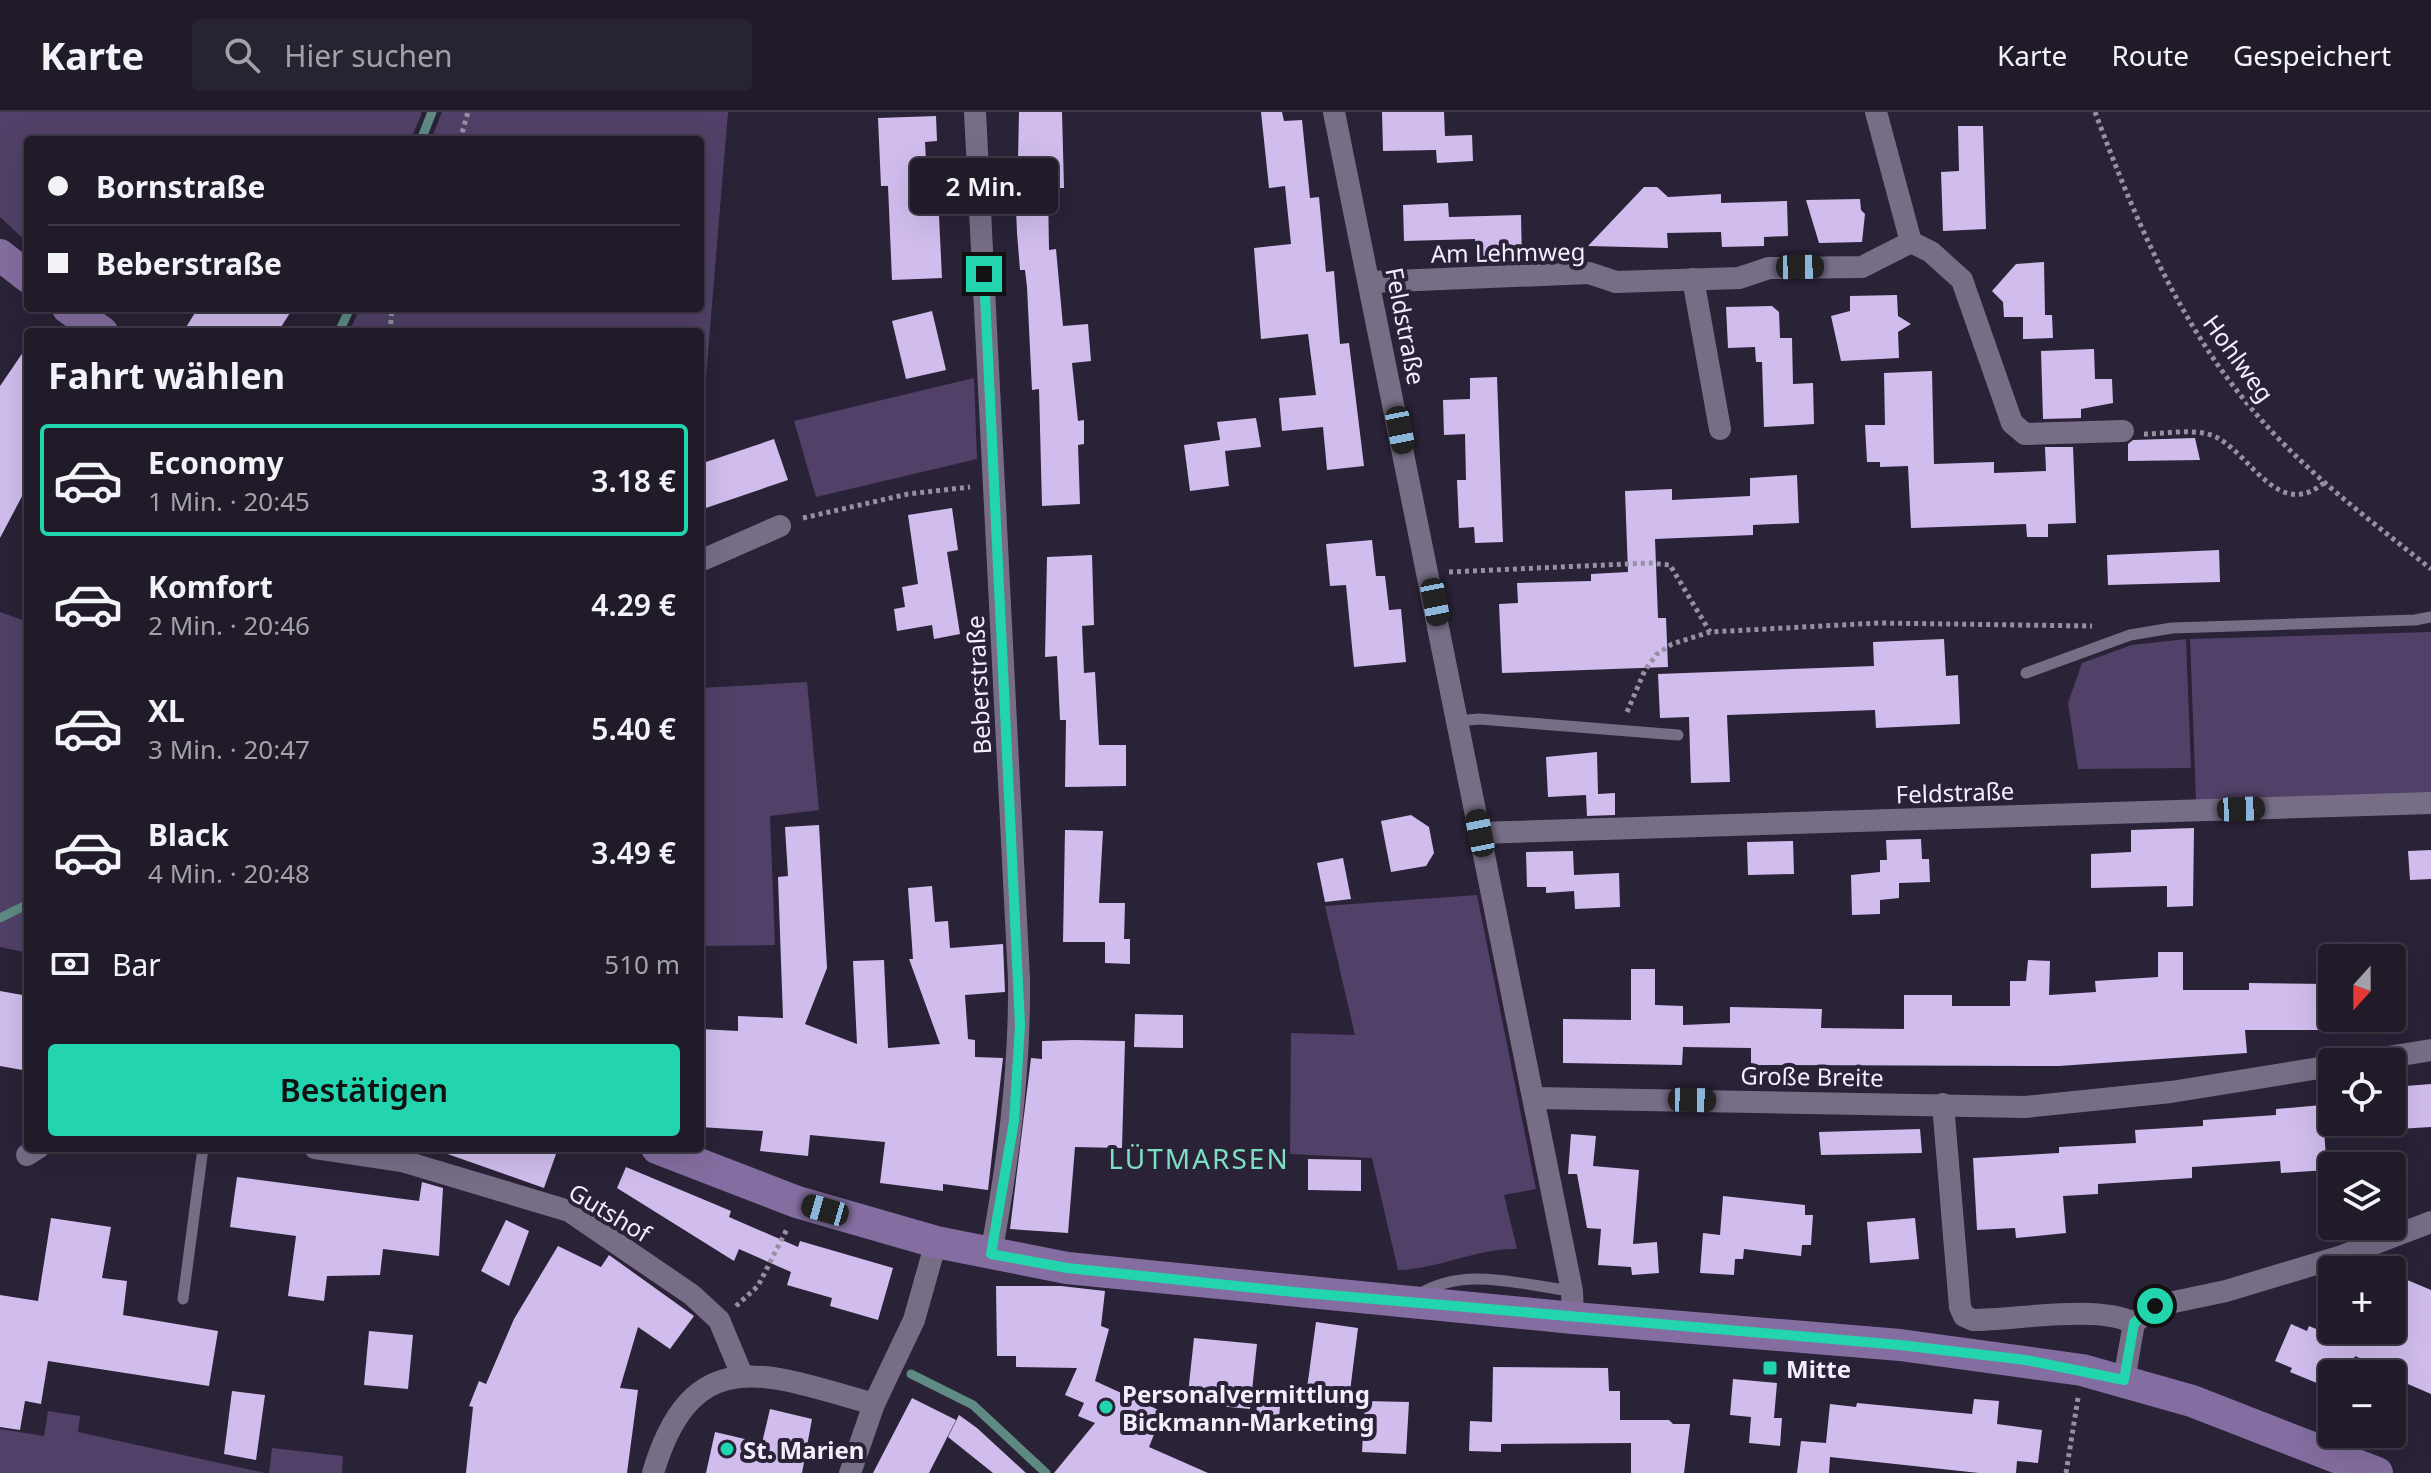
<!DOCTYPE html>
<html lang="de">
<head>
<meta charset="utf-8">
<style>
	body { margin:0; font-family:"Noto Sans",sans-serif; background:#282331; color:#f1f3f6; height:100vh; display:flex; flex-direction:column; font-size:30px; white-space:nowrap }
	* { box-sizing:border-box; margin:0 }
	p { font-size:26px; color:#a2a1a8 }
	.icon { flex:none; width:44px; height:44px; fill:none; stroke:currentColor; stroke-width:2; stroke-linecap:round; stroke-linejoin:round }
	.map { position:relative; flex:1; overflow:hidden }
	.sheet { position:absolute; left:24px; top:216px; width:680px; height:824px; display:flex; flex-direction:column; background:#201a29; border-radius:8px; box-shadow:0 8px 32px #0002,0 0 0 2px #3d3846 }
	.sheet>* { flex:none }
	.hud { position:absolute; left:24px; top:24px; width:680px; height:176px; border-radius:8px; box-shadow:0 8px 32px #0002,0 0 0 2px #3d3846; display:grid; align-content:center; height:176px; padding:0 24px; background:#201a29 }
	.needle { width:52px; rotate:201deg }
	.buttons { position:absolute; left:2318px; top:832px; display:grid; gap:16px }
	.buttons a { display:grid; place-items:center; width:88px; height:88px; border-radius:8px; background:#201a29; box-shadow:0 8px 32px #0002,0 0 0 2px #3d3846; font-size:40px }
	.end { position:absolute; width:36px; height:36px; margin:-18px; border:10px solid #23d5af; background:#111; box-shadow:0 0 0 4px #111 }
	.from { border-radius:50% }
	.bubble { position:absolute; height:56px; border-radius:8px; background:#201a29; box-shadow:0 8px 32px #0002,0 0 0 2px #3d3846; font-size:26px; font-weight:600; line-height:56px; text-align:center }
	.car { position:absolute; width:24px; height:48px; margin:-24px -12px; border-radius:10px; box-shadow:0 0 6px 2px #0007; background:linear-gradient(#222 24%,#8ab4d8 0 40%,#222 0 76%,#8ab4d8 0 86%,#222 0) }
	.hud b { display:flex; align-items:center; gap:28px; height:76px; font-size:30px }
	.hud b+b { border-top:2px solid #3d3846 }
	.hud i { width:20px; height:20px; background:#f1f3f6 }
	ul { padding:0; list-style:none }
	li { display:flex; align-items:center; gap:24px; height:112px; margin:0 16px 12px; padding:0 8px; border:4px solid transparent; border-radius:8px }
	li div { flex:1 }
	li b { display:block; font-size:30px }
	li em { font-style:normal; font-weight:600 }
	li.selected { border-color:#23d5af }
	li>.icon { width:72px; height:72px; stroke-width:1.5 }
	h2 { padding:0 24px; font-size:36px; line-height:96px }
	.pay { display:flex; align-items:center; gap:20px; height:88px; padding:0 24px; font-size:30px }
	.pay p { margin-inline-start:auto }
	.primary-button { display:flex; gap:16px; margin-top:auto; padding:16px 24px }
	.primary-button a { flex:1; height:92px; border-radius:8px; background:#23d5af; color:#111; font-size:32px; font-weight:600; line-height:92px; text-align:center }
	header { display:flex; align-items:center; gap:48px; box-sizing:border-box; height:112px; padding:0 40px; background:#201a29; border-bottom:2px solid #3d3846 }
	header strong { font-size:38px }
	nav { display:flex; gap:44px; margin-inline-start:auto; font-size:28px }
	.search { width:560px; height:72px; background:#282331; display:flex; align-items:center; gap:20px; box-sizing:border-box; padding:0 28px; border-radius:8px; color:#a2a1a8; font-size:30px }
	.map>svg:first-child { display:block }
	.green { fill:#514168 }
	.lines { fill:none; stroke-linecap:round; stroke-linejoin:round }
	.stream { stroke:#5f8a83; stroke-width:9 }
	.building { fill:#d0bdee }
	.path { stroke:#9790a2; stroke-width:5; stroke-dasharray:4 4; stroke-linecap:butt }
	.lane { stroke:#776d87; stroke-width:11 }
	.street { stroke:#776d87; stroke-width:22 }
	.secondary { stroke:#846ea1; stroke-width:32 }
	.route { stroke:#23d5af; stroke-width:10 }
	.poi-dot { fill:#23d5af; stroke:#2a2237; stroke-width:3 }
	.labels { text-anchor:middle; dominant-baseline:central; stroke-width:8; stroke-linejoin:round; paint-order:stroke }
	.street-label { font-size:24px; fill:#f3edfc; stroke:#2a2237 }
	.poi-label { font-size:24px; font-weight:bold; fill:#f3edfc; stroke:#2a2237; text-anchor:start }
	.quarter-label { font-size:28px; letter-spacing:2px; fill:#7edec2; stroke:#2a2237 }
</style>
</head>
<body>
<header>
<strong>Karte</strong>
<div class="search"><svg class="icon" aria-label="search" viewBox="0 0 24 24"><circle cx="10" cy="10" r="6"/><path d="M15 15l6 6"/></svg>Hier suchen</div>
<nav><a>Karte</a><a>Route</a><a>Gespeichert</a></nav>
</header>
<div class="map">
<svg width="2431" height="1361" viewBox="0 0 2431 1361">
	<rect width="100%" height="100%" fill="#2a2237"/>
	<g class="green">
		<polygon points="0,0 420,0 422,1 410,28 28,28 28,131 0,105"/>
		<polygon points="442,0 728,0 706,265 700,266 700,220 349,220 360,196 700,196 700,28 431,28"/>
		<polygon points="974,266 977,347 816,385 794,309"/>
		<polygon points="0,500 28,510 28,841 0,835"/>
		<polygon points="2431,520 2431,682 2196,688 2190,527"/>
		<polygon points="2186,527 2191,656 2078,657 2068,591 2082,551 2132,533"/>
		<polygon points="807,570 819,698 770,704 775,833 700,834 700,576"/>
		<path d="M1477,783L1536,1077L1504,1083L1517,1137C1477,1136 1439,1157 1398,1158L1372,1046L1290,1042L1291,921L1355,923L1325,794Z"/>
		<polygon points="48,1299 80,1304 78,1320 265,1361 0,1361 0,1317 44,1324"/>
		<polygon points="272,1336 343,1344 342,1361 269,1361"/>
	</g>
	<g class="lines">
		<g class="stream">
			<polyline points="421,28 432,0"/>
			<polyline points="339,220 350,196"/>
			<polyline points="0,806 28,792"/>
			<polyline points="911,1262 973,1293 1046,1361"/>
		</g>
	</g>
	<g class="building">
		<polygon points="1019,0 1062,0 1064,76 1048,76 1049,138 1056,137 1063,214 1088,212 1091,249 1072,251 1078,309 1084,308 1084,332 1078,333 1080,392 1042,394 1039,277 1032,278 1027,175 1025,158 1020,158 1017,121 1014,47 1018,47"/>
		<polygon points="1261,0 1282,0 1284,9 1302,8 1310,86 1319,85 1326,160 1334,159 1340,232 1349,231 1364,354 1327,358 1323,315 1282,319 1279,286 1316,283 1308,222 1261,227 1254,136 1291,132 1285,74 1269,76"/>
		<polygon points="1382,0 1444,0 1445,24 1472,23 1473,49 1437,51 1436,38 1383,39"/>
		<polygon points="936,4 937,29 925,30 928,84 938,83 942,166 892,168 888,74 881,74 878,6"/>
		<polygon points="1958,14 1983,14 1986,117 1943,119 1941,60 1959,59"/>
		<polygon points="1644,75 1657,75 1668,85 1721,82 1721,91 1787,89 1788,124 1764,125 1764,134 1722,135 1721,120 1667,121 1668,136 1588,134"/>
		<polygon points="1860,87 1861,98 1865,102 1862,130 1819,131 1806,88"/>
		<polygon points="1448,91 1449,105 1521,103 1522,149 1475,150 1475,127 1404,129 1403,93"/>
		<polygon points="2044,150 2045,203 2052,203 2053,226 2023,227 2023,205 2004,205 2003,190 1992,179 2016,152"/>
		<polygon points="1897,183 1898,204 1911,212 1898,220 1899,246 1841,249 1831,204 1850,199 1850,184"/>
		<polygon points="1772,194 1779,200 1780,226 1792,226 1793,272 1813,271 1814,312 1764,315 1762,250 1756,250 1755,235 1728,236 1726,195"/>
		<polygon points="198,196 293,196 278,220 183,220"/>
		<polygon points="932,199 946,258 906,267 892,209"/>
		<polygon points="28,233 28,373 0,426 0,274"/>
		<polygon points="2094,237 2095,267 2112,267 2113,291 2081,297 2081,306 2043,307 2041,239"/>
		<polygon points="1932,259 1934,352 1994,350 1994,361 2046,359 2045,335 2073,335 2076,411 2048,412 2048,425 2027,425 2026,412 1911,416 1908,354 1880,355 1880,350 1867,350 1865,313 1885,313 1884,261"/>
		<polygon points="1497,265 1503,430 1475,431 1474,415 1459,416 1457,368 1466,368 1465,322 1444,323 1443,288 1470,287 1470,266"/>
		<polygon points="1256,306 1261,335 1225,339 1229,374 1190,379 1184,333 1220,328 1217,310"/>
		<polygon points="2195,326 2200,348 2128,349 2128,332 2133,328"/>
		<polygon points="774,327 788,368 700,398 700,352"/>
		<polygon points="1797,363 1799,411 1753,413 1753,423 1655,427 1658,506 1666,506 1668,555 1502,561 1499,492 1518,491 1517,471 1591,469 1591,462 1628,460 1625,379 1672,377 1672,388 1750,384 1750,366"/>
		<polygon points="952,396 958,438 947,440 960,522 934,527 932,513 897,519 894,497 905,495 902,475 918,472 908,403"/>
		<polygon points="1372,428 1376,464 1385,464 1389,498 1401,497 1406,550 1354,555 1346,473 1330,474 1326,432"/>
		<polygon points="2219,438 2220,470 2108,473 2107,443"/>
		<polygon points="1092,443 1094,513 1082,514 1084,561 1095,560 1099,633 1126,633 1126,674 1065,675 1066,608 1060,608 1057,544 1045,545 1047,445"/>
		<polygon points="1944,527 1946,564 1958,563 1960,612 1876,616 1875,598 1727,603 1730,670 1691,671 1689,605 1660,606 1658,562 1874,554 1873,530"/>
		<polygon points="1597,640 1598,682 1615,681 1615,703 1587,704 1586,683 1548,685 1546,645"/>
		<polygon points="1411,703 1429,715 1434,741 1426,754 1391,760 1381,709"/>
		<polygon points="819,713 827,856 805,912 857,932 853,849 884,848 888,936 940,932 909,847 913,847 908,776 932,774 935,810 948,809 950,836 1003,832 1005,880 965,883 968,927 975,928 975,945 1003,946 988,1078 943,1072 943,1079 880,1071 885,1030 810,1023 808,1044 760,1039 763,1019 700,1015 700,917 738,919 738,904 783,906 778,765 788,764 785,715"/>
		<polygon points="2194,716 2193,794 2167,795 2167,774 2091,776 2091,742 2131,740 2131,718"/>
		<polygon points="1065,718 1103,719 1099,791 1125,791 1124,827 1130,827 1130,852 1105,851 1105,830 1063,830"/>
		<polygon points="1921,727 1922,747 1929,747 1930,770 1899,771 1899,786 1880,788 1880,802 1852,803 1851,763 1880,760 1880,748 1887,748 1886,728"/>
		<polygon points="1793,729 1794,762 1748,763 1747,730"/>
		<polygon points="2431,738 2431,767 2410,768 2408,739"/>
		<polygon points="1573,739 1574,763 1619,761 1620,795 1575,797 1574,779 1546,781 1546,775 1527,775 1526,740"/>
		<polygon points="1343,746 1351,787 1325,790 1317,751"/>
		<polygon points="2158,840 2183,840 2183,878 2249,878 2249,871 2327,872 2327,918 2245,918 2247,941 2059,954 1751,953 1751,936 1683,935 1682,953 1563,951 1563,907 1631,908 1631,857 1655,857 1655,893 1683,894 1683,913 1730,911 1730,895 1822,897 1821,916 1904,917 1904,883 1952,883 1952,894 2010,894 2010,869 2026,869 2028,848 2050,849 2049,883 2096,880 2095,869 2158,865"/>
		<polygon points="0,879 28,884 28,959 0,954"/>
		<polygon points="1135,902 1183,903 1183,936 1134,935"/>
		<polygon points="1074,928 1125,929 1122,1036 1075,1035 1068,1121 1010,1117 1031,946 1042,947 1042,929"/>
		<polygon points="2431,972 2431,1015 2398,1017 2397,1010 2392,1011 2392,975"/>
		<polygon points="2322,993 2327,1058 2281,1061 2280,1049 2192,1055 2192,1066 2098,1072 2098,1082 2063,1084 2066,1121 2016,1126 2015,1116 1977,1118 1973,1046 2059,1041 2059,1035 2136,1031 2135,1018 2203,1014 2203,1008 2276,1003 2276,997"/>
		<polygon points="1920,1017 1922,1041 1821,1043 1819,1020"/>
		<polygon points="1571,1022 1596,1024 1593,1054 1639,1058 1633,1132 1657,1130 1659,1161 1632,1163 1631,1155 1598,1153 1601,1117 1587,1116 1577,1062 1568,1062"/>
		<polygon points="440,1036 537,1036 556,1042 544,1076 439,1039"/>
		<polygon points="1308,1047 1361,1048 1361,1079 1308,1078"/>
		<polygon points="626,1055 731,1099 729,1105 798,1135 800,1129 893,1156 878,1208 830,1194 832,1186 787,1173 791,1160 739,1137 734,1149 617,1076"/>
		<polygon points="237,1065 419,1089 422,1070 443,1076 439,1144 383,1137 380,1163 327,1164 324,1189 288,1184 296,1124 230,1115"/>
		<polygon points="1723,1084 1805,1093 1805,1103 1813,1103 1811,1133 1802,1133 1801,1144 1744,1137 1743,1147 1735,1147 1734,1163 1700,1161 1703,1121 1720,1123"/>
		<polygon points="51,1106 111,1115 102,1166 127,1169 123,1203 218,1219 209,1274 48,1249 41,1292 25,1289 20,1318 0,1315 0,1183 38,1189"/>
		<polygon points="1915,1106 1919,1147 1870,1151 1867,1110"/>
		<polygon points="506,1108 529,1119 509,1174 481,1159"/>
		<polygon points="558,1134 601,1155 609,1143 694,1204 670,1237 638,1215 620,1276 638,1278 627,1361 466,1361 473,1295 469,1294 479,1269 486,1272 514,1207"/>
		<polygon points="2405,1167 2431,1178 2431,1282 2394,1266 2396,1261 2355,1244 2348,1262 2332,1262 2329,1276 2290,1260 2292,1256 2275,1249 2291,1212 2307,1219 2309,1214 2338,1226 2341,1218 2392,1218 2392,1198"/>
		<polygon points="996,1174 1061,1174 1105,1179 1101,1214 1109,1217 1095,1269 1163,1300 1149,1335 1208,1361 1054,1361 1095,1311 1078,1304 1084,1291 1065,1283 1077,1256 1016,1255 1016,1244 997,1244"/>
		<polygon points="1316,1210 1358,1216 1348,1295 1305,1291"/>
		<polygon points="369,1219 413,1223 408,1277 364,1273"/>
		<polygon points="1194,1226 1257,1232 1250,1297 1187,1291"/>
		<polygon points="1493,1255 1608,1256 1609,1279 1620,1279 1620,1308 1669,1308 1673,1312 1690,1312 1684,1361 1631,1361 1631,1331 1501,1332 1501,1340 1469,1339 1470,1309 1492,1310"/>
		<polygon points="1733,1267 1777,1271 1774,1306 1782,1306 1780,1334 1749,1331 1751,1305 1730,1303"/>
		<polygon points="232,1279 265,1283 256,1348 224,1342"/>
		<polygon points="1258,1282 1281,1284 1278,1316 1255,1314"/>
		<polygon points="912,1286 956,1308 929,1361 873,1361"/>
		<polygon points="1974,1287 1999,1289 1997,1312 2042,1318 2038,1351 2017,1349 2016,1361 1979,1361 1830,1345 1829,1361 1797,1361 1801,1329 1826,1331 1830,1292 1856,1295 1857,1291 1972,1302"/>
		<polygon points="1365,1289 1409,1290 1406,1342 1362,1340"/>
		<polygon points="770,1297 812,1307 802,1361 706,1361 715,1320 762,1331"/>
		<polygon points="959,1303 977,1316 1026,1361 993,1361 948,1325"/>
	</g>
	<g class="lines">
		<g class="path">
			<path d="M2095,0C2137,112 2184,224 2266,313C2314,367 2375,412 2431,457"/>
			<polyline points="460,28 468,0"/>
			<polyline points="390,220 392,196"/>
			<path d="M2144,322C2166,322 2198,315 2218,326C2253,346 2280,410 2326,369"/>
			<polyline points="803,406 908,382 970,375"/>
			<polyline points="1449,460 1649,451 1670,453 1710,520"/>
			<polyline points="1627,600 1645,558 1657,542 1672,532 1710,520 1878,511 2092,514"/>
			<polyline points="736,1194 758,1174 787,1117"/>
			<polyline points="2066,1361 2078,1286"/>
		</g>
		<g class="lane">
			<polyline points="2026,561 2130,523 2172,516 2415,508 2431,505"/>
			<polyline points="1458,609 1479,607 1678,623"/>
			<path d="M1418,1183C1463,1153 1522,1173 1572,1179"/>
			<polyline points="183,1187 203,1036"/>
		</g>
		<g class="street">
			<path d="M975,0L1019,867C1020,961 1008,1050 991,1142"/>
			<polyline points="1334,0 1572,1179 1573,1206"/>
			<polyline points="1876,0 1911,130 1931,140 1962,168 2012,311 2025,322 2123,319"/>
			<polyline points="1693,167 1720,317"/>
			<polyline points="1371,170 1589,161 1616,170 1739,166 1769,156 1862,155 1911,130"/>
			<polyline points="700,449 780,414"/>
			<polyline points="1480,721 2431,691"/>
			<polyline points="2357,950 2431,938"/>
			<polyline points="1536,986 2025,995 2171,980 2332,954"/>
			<path d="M1943,992L1960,1195L1964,1204L1973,1208C2016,1208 2097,1192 2134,1211"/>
			<polyline points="315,1036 402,1049 569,1099 692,1183 719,1208 742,1263"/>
			<polyline points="27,1043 38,1036"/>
			<polyline points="2124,1268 2134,1211 2155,1194 2226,1179 2342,1144 2431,1110"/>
			<path d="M653,1361C693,1226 769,1263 874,1292"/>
			<polyline points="850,1361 874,1292 914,1208 936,1130"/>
		</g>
		<g class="secondary">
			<polyline points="0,143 28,165"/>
			<polyline points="68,196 102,220"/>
			<polyline points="657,1036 797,1090 936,1130 1067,1156 1573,1206 1900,1233 2082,1258 2192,1289 2377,1361"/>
		</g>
	</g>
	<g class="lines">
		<polyline class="route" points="984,162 1020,913 1014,1009 991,1142 1067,1156 1294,1180 1900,1233 2026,1248 2124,1268 2134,1211 2155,1194"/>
	</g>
	<g class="poi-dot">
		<rect x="1762" y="1248" width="16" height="16" rx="4"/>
		<circle cx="1106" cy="1295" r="8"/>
		<circle cx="727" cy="1337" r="8"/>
	</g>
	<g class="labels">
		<g class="street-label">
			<text transform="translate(1508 140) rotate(-1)">Am Lehmweg</text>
			<text transform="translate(1406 214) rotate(79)">Feldstraße</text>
			<text transform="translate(2239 246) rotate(54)">Hohlweg</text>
			<text transform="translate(978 573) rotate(-93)">Beberstraße</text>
			<text transform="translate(1955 680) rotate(-2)">Feldstraße</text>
			<text transform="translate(1812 964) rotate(1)">Große Breite</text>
			<text transform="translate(610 1100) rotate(31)">Gutshof</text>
		</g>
		<g class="poi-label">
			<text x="1786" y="1256">Mitte</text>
			<text x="1122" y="1281">Personalvermittlung<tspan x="1122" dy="28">Bickmann-Marketing</tspan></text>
			<text x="743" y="1337">St. Marien</text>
		</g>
		<g class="quarter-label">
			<text x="1199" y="1046">LÜTMARSEN</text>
		</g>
	</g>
</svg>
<div class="buttons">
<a><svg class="needle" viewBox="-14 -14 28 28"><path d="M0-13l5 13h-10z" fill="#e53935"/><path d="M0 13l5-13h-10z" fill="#a2a1a8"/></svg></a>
<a><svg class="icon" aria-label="locate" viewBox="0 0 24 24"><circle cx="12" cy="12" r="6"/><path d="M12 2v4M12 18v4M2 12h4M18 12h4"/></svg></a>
<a><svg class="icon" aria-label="layers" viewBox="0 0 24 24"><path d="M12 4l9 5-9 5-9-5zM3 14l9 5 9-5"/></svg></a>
<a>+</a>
<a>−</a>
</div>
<i class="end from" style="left:2155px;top:1194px"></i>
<i class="end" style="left:984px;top:162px"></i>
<div class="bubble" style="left:910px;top:46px;width:148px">2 Min.</div>
<i class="car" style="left:1800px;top:155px;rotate:89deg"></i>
<i class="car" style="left:1400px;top:318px;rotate:169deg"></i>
<i class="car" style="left:1435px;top:490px;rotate:169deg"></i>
<i class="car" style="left:2241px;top:697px;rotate:88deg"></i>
<i class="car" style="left:1480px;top:721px;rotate:349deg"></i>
<i class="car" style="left:1692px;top:988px;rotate:91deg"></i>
<i class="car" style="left:825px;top:1098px;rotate:286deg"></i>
<div class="hud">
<b><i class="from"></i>Bornstraße</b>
<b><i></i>Beberstraße</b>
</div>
<section class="sheet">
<h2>Fahrt wählen</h2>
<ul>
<li class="selected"><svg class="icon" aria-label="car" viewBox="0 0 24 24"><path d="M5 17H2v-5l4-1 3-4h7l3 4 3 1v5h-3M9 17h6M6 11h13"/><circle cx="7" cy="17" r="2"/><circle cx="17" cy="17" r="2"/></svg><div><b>Economy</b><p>1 Min. · 20:45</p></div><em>3.18 €</em></li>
<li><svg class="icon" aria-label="car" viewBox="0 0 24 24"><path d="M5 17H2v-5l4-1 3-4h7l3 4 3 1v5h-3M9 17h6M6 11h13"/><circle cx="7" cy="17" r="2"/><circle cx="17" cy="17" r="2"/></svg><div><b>Komfort</b><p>2 Min. · 20:46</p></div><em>4.29 €</em></li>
<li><svg class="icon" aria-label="car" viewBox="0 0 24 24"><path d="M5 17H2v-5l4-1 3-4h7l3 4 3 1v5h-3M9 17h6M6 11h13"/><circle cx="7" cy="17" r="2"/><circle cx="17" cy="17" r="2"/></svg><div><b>XL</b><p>3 Min. · 20:47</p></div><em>5.40 €</em></li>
<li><svg class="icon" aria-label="car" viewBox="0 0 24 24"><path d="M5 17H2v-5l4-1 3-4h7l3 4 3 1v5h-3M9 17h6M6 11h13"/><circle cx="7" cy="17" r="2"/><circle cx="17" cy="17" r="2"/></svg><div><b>Black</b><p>4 Min. · 20:48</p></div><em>3.49 €</em></li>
</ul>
<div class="pay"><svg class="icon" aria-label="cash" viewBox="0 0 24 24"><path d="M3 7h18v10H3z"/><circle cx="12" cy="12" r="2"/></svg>Bar<p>510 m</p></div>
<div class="primary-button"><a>Bestätigen</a></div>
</section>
</div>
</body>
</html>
